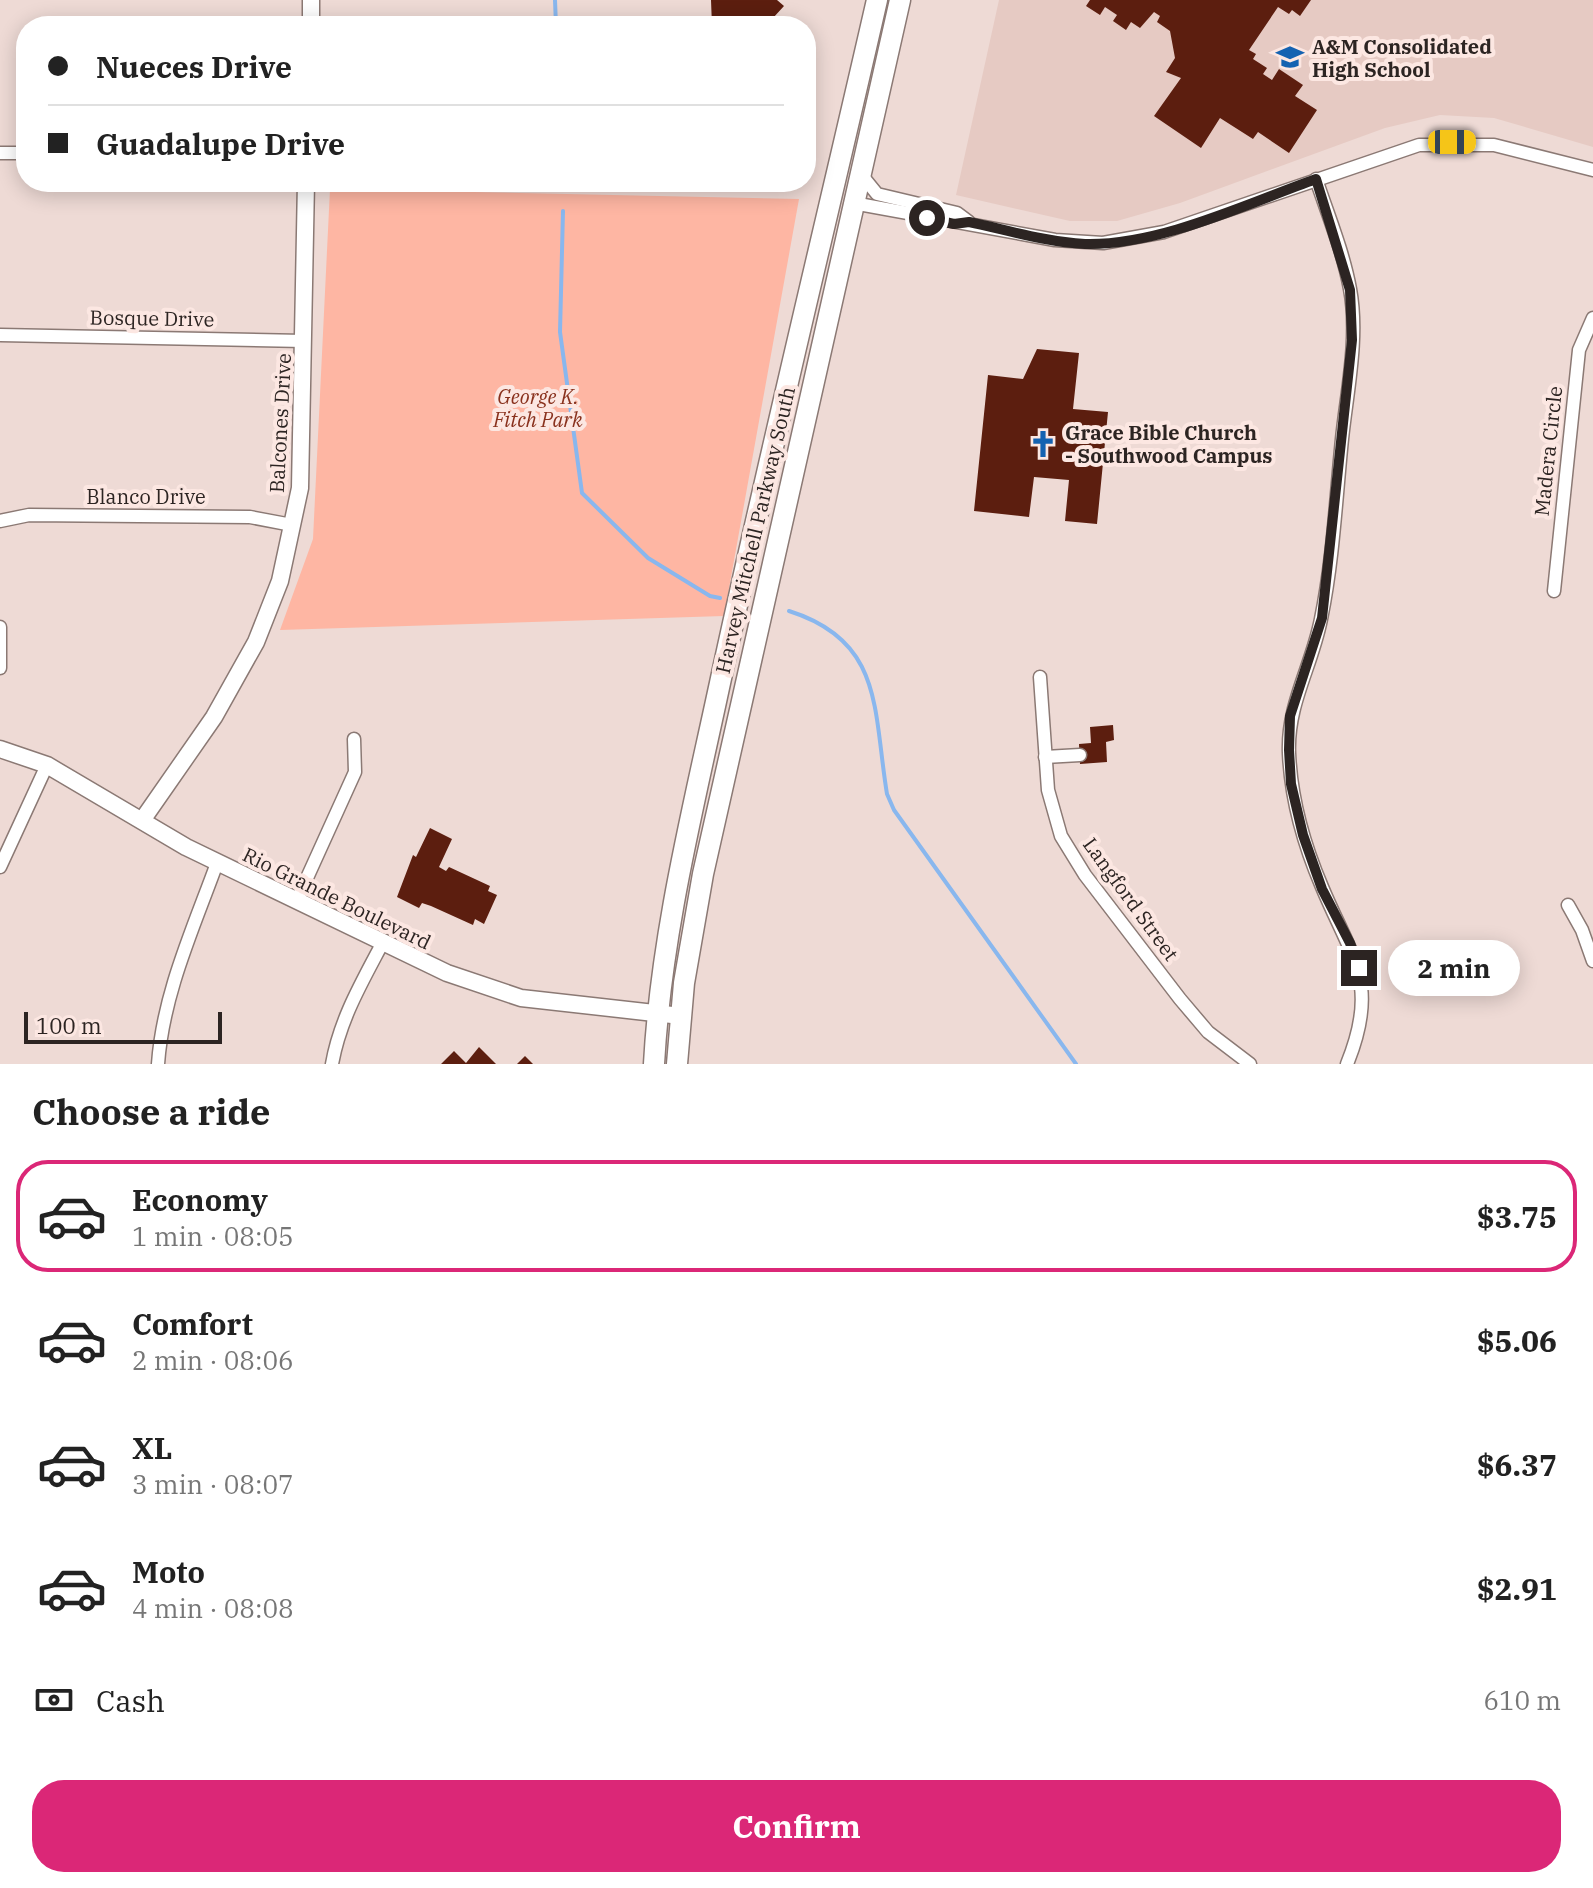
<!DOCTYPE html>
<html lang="en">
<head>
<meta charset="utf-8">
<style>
	body { margin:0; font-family:"IBM Plex Serif",serif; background:#f6f6f6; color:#222; height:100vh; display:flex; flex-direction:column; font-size:30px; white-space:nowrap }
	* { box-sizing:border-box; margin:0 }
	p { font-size:26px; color:#767676 }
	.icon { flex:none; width:44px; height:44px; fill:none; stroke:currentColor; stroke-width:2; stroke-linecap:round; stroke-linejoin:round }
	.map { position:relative; height:1064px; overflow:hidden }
	.drawer { display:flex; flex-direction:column; background:#fff; flex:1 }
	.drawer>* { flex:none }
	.guide { position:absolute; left:16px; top:16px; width:800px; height:176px; border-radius:32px; box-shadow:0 4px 20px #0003; display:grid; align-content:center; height:176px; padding:0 32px; background:#fff }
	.scale { position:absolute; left:24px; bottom:20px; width:198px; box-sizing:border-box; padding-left:8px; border:4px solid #2c2422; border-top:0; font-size:22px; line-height:28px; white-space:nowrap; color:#2c2422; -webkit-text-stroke:6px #fce7e2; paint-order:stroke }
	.end { position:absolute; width:36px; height:36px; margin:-18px; border:10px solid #2c2422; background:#fff; box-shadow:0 0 0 4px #fff }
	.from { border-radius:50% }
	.bubble { position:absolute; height:56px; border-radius:28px; background:#fff; box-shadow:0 4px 20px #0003; font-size:26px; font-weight:700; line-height:56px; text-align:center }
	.car { position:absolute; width:24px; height:48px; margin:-24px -12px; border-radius:10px; box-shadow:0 0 6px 2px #0007; background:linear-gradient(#f5c518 24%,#345 0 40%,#f5c518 0 76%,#345 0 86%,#f5c518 0) }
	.guide b { display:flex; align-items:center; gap:28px; height:76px; font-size:30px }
	.guide b+b { border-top:2px solid #e0e0e0 }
	.guide i { width:20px; height:20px; background:#222 }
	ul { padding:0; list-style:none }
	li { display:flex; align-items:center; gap:24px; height:112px; margin:0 16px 12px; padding:0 16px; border:4px solid transparent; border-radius:32px }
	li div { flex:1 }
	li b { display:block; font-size:30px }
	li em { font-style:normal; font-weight:700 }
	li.on { border-color:#db2777 }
	li>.icon { width:72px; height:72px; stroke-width:1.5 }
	h2 { padding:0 32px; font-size:36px; line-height:96px }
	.pay { display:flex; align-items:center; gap:20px; height:88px; padding:0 32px; font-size:30px }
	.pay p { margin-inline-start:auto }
	.action { display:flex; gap:16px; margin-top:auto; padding:16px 32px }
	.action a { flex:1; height:92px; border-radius:32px; background:#db2777; color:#fff; font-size:32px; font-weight:700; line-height:92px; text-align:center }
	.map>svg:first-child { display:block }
	.built { fill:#e6cac3 }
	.green { fill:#feb6a3 }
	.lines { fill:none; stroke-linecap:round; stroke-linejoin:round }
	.stream { stroke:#89b7ee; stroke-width:4 }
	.building { fill:#5c1e0f }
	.minor-casing { stroke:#8b7974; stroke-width:15 }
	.tertiary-casing { stroke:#8b7974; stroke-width:19 }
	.trunk-casing { stroke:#8b7974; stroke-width:23 }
	.minor { stroke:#fff; stroke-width:12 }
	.tertiary { stroke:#fff; stroke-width:16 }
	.trunk { stroke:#fff; stroke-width:20 }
	.route { stroke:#2c2422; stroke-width:10 }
	.labels { text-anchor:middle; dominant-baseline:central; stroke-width:8; stroke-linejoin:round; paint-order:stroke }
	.poi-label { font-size:20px; font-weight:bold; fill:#2c2422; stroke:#fce7e2; text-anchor:start }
	.street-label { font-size:20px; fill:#2c2422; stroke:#fce7e2 }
	.park-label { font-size:20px; font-style:italic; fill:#89311d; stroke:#fce7e2 }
</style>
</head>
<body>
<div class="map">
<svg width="1593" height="1064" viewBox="0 0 1593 1064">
	<rect width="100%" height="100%" fill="#eedad5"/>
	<polygon class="built" points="999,0 1593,0 1593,147 1494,118 1440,115 1385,128 1180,203 1117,221 1070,221 956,195"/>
	<polygon class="green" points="330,189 799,199 724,616 280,630 313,539"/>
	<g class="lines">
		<g class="stream">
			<polyline points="555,0 556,26"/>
			<polyline points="563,211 560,332 582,493 648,558 710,596 720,598"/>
			<path d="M789,611C884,641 873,710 887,794L894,810L1076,1064"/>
		</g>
	</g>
	<g class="building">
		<polygon points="711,0 777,0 784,6 773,18 780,24 712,26"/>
		<polygon points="1090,0 1311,0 1300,16 1292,10 1289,14 1278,7 1249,50 1256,54 1253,59 1267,68 1263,74 1272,80 1279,69 1303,85 1295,96 1317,110 1289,153 1258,132 1253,139 1220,118 1201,148 1154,116 1181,78 1166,72 1175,58 1170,31 1157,22 1160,16 1154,12 1140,28 1131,22 1126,30 1113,21 1117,15 1105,7 1100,15 1086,6"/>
		<polygon points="1037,349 1079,353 1073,409 1108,412 1097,524 1065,521 1069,480 1034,477 1029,517 974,511 988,375 1023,379"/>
		<polygon points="1113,725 1114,740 1106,742 1107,762 1080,764 1079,744 1091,743 1090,727"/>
		<polygon points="430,828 452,839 439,867 446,871 449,867 490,886 488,891 497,895 484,924 475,919 473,925 431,906 422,903 419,908 397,897 413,855 416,857"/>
		<polygon points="479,1047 496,1064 441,1064 454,1051 466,1063"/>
		<polygon points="525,1056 533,1064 517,1064"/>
	</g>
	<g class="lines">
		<g class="minor-casing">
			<g id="minor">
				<polyline points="0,153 26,153"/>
				<polyline points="860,173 877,194 957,213 969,222"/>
				<path d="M1316,179C1328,215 1343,251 1350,289C1359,337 1347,391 1342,439C1336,498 1333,561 1321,619C1312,666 1287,704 1289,753C1291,799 1304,845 1322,887C1352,959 1380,983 1347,1064"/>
				<polyline points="853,203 1055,240 1103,243 1164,232 1419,145 1494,145 1593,170"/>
				<polyline points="0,335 304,341"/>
				<polyline points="0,521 29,515 250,517 292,525"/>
				<polyline points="1554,591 1579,350 1593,318"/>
				<polyline points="0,627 0,668"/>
				<polyline points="1040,677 1048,790 1061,836 1085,875 1180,999 1208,1032 1250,1064"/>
				<polyline points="1045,757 1080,755"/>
				<polyline points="0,867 47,765"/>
				<polyline points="297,900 355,772 354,739"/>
				<polyline points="1568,905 1582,930 1593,961"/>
				<path d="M158,1064C163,994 193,929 217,863"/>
				<path d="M332,1064C340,1019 362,982 383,942"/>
			</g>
		</g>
		<g class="tertiary-casing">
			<g id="tertiary">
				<polyline points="311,26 311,0"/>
				<polyline points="0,749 47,765 186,847 447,973 521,998 681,1016"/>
				<polyline points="143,819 214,717 256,642 280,581 300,488 306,182"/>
			</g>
		</g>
		<g class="trunk-casing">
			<g id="trunk">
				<path d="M654,1064C661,935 693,809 720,683C769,455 825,228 877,0"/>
				<polyline points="677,1064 684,983 703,874 900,0"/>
			</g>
		</g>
		<use href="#minor" class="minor"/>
		<use href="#tertiary" class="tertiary"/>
		<use href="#trunk" class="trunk"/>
	</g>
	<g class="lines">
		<path class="route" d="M927,218L954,224L969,222C1007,230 1046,242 1085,244C1159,246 1246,204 1316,179L1350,290L1352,340L1322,618L1290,716L1289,750L1291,784L1303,835L1322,889L1350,943L1359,968"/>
	</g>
	<defs>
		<g id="school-bare" transform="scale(2.16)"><path d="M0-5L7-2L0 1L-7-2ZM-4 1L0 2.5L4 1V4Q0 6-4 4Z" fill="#1462b1" stroke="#fce7e2" stroke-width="2.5" paint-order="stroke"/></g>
		<g id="church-bare" transform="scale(2.16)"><path d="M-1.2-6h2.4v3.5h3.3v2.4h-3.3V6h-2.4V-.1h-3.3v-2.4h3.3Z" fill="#1462b1" stroke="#fce7e2" stroke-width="2.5" paint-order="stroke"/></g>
	</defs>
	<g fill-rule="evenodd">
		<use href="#school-bare" x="1290" y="57"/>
		<use href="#church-bare" x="1043" y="444"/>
	</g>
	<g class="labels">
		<g class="poi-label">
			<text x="1312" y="46">A&amp;M Consolidated<tspan x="1312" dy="23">High School</tspan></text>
			<text x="1065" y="432">Grace Bible Church<tspan x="1065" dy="23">- Southwood Campus</tspan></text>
		</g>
		<g class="street-label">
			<text transform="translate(152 318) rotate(1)">Bosque Drive</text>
			<text transform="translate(280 423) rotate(-87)">Balcones Drive</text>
			<text transform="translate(1548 451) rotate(-84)">Madera Circle</text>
			<text x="146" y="496">Blanco Drive</text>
			<text transform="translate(755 530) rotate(-77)">Harvey Mitchell Parkway South</text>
			<text transform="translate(337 898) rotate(26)">Rio Grande Boulevard</text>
			<text transform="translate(1131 899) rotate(54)">Langford Street</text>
		</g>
		<g class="park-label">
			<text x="538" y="396">George K.<tspan x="538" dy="23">Fitch Park</tspan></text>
		</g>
	</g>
</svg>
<div class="scale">100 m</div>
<i class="end from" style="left:927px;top:218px"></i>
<i class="end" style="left:1359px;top:968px"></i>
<div class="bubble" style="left:1388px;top:940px;width:132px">2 min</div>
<i class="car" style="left:1452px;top:142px;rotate:90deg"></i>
<div class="guide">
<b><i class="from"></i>Nueces Drive</b>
<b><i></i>Guadalupe Drive</b>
</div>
</div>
<section class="drawer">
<h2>Choose a ride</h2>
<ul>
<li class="on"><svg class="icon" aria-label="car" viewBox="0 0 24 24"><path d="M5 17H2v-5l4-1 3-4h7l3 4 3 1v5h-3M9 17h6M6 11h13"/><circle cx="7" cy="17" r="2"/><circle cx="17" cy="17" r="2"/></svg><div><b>Economy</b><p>1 min · 08:05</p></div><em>$3.75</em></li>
<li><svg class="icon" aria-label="car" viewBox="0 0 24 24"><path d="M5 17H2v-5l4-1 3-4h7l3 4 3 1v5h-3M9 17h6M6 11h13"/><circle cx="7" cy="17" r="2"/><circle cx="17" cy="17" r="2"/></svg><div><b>Comfort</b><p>2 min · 08:06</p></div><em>$5.06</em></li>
<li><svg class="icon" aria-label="car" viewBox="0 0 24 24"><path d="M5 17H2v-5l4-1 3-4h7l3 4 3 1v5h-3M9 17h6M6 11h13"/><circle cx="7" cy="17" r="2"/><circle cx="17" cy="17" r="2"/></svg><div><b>XL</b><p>3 min · 08:07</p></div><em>$6.37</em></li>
<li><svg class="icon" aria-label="car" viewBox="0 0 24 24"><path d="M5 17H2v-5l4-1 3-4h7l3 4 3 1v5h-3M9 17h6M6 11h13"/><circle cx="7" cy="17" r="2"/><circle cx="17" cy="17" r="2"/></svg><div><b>Moto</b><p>4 min · 08:08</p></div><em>$2.91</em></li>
</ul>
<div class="pay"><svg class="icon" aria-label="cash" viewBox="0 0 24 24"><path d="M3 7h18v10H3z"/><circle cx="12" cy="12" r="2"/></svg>Cash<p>610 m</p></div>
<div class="action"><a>Confirm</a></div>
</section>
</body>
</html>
